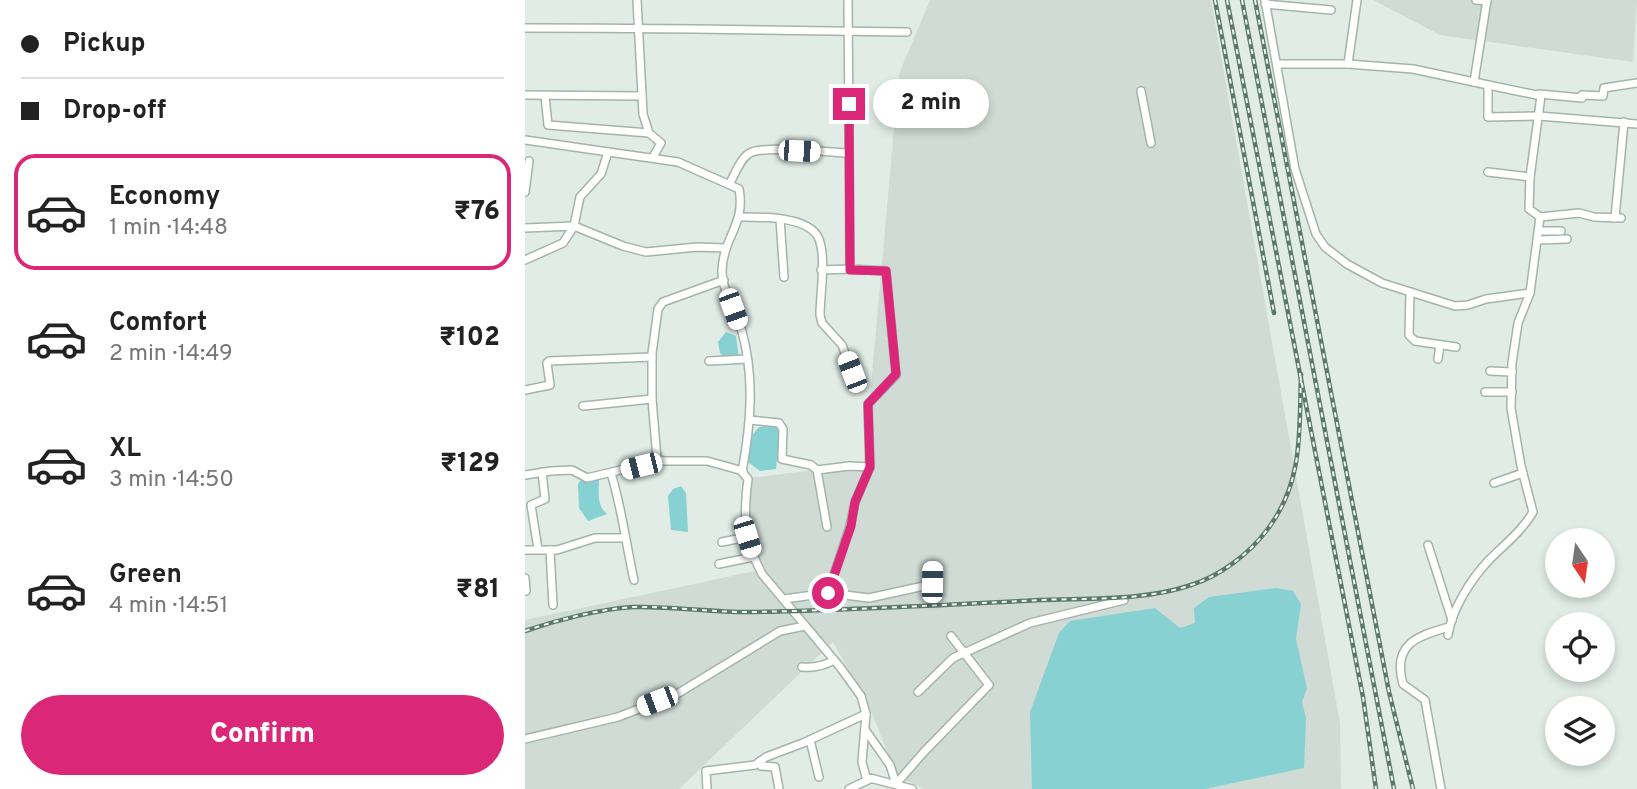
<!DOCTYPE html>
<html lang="en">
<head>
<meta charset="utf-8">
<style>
	body { margin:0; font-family:Overpass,sans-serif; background:#f6f6f6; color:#222; height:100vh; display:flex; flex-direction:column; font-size:26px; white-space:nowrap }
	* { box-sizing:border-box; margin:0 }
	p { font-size:23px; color:#767676 }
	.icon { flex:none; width:38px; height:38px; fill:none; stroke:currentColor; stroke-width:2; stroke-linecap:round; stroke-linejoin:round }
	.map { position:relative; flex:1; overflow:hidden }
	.panel { display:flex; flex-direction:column; background:#fff; width:525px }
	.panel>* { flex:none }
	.top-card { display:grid; align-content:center; height:154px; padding:0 21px; background:#fff }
	.needle { width:46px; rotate:167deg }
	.buttons { position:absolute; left:1020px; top:528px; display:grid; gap:14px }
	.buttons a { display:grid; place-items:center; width:70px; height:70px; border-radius:50%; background:#fff; box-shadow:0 4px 10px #0003; font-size:35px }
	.end { position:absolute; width:32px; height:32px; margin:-16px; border:9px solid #db2777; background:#fff; box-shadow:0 0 0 4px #fff }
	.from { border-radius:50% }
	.bubble { position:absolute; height:49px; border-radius:24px; background:#fff; box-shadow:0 4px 10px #0003; font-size:23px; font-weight:800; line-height:49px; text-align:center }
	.car { position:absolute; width:21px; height:42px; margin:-21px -10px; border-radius:9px; box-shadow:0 0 5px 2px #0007; background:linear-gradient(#fff 24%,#345 0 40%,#fff 0 76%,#345 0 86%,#fff 0) }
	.top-card b { display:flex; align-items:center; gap:24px; height:66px; font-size:26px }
	.top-card b+b { border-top:2px solid #e0e0e0 }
	.top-card i { width:18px; height:18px; background:#222 }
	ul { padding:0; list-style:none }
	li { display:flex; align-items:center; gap:21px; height:116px; margin:0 14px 10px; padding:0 7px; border:4px solid transparent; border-radius:21px }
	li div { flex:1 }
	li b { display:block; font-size:26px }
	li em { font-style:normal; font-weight:800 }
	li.active { border-color:#db2777 }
	li>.icon { width:63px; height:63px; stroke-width:1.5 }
	.action { display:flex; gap:14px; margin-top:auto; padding:14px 21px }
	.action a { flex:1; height:80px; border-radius:42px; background:#db2777; color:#fff; font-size:28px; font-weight:800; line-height:80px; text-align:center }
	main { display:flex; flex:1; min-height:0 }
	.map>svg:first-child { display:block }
	.built { fill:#cfdbd4 }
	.water { fill:#87d1d2 }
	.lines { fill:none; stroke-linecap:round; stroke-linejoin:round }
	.minor-casing { stroke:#a3b4ab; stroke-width:10 }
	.minor { stroke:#fff; stroke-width:7 }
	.rail-casing { stroke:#5b786c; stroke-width:4.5 }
	.rail { stroke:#f1f8f3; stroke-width:2; stroke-dasharray:5; stroke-linecap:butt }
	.route { stroke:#db2777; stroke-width:9 }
</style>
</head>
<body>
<main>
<section class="panel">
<div class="top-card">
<b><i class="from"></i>Pickup</b>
<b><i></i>Drop-off</b>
</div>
<ul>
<li class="active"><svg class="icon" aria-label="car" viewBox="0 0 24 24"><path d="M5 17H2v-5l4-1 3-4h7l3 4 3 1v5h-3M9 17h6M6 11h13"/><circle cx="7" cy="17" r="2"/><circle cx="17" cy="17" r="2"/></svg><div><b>Economy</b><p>1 min · 14:48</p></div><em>₹76</em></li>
<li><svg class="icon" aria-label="car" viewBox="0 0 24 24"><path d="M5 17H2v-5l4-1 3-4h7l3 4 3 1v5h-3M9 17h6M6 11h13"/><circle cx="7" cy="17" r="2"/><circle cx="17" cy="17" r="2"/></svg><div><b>Comfort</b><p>2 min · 14:49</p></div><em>₹102</em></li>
<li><svg class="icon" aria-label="car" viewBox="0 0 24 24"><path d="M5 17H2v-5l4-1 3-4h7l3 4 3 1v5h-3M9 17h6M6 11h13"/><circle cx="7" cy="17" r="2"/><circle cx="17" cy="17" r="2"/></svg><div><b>XL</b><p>3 min · 14:50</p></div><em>₹129</em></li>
<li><svg class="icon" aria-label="car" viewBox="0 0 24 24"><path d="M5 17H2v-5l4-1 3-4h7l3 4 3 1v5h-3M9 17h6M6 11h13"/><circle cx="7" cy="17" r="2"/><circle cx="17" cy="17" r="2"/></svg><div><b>Green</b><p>4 min · 14:51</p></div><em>₹81</em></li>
</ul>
<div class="action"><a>Confirm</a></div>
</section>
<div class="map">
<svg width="1112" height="789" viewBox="0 0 1112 789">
	<rect width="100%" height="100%" fill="#e0ece5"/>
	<g class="built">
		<polygon points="405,0 686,0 815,723 816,789 399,789 372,776 344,706 308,642 154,789 0,789 0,620 230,571 223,526 225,478 339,464 374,74"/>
		<polygon points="848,0 1112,0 1108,62 915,35"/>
	</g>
	<g class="water">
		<polygon points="201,332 211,336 214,357 201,359 195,353 193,342"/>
		<polygon points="250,425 255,431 251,469 235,471 223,462 224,439 234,427"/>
		<path d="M74,477C74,490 71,505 82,514L63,521L54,508L53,484L57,478Z"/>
		<polygon points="156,486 161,493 163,532 146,530 143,496 148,489"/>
		<polygon points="751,588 768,591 776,604 771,639 782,688 777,702 781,718 779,768 680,789 507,789 505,712 534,633 545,621 630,608 655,628 670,623 669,608 684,597"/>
	</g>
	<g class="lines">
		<g class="minor-casing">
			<g id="minor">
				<polyline points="112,0 118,114 124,133 136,143 128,157"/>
				<polyline points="740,0 770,169 791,234 800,247 822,264 857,283 930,306 943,305 961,299 1005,293"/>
				<polyline points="951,0 962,1"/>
				<polyline points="740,4 806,10"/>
				<path d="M0,28C127,28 255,30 382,32"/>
				<polyline points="752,64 823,64 888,69 949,82"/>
				<polyline points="823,64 832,0"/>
				<polyline points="963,86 963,117 1014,116"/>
				<polyline points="616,91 626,143"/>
				<polyline points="1014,94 1057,98 1057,95 1078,96 1079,88 1112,83"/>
				<polyline points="0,95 117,96"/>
				<polyline points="20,96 23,125 124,133"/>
				<polyline points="1014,116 1112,124"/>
				<path d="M0,140L153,162L214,189C221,224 198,237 197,271C197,290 210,310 216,328C230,376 226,423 217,472L223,479C218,517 219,540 237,574L315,667L336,696L341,714L337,762L341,777L387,789"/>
				<polyline points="83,152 76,174 55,197 49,226 98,246 121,252 172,247 200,248"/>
				<polyline points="963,172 1005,177"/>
				<path d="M205,183C210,174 216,156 227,152C243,146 303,152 323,153"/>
				<polyline points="0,192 4,161"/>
				<path d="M215,217C236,217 282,216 293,237C302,255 295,295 295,315L297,323L317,345L327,372"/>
				<polyline points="1015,217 1054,213 1069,217 1096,218"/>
				<polyline points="1090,218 1099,122"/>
				<polyline points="255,219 259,277"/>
				<polyline points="0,228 49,226 38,243 0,260"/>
				<polyline points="1014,231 1036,231"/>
				<polyline points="1013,240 1042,239"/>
				<polyline points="296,270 325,269"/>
				<polyline points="885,292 884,335 890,341 931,347"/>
				<polyline points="913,359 915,345"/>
				<polyline points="184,361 222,359"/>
				<polyline points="965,371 987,372"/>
				<polyline points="0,390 25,385 22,363 24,361 127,357"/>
				<polyline points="960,392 987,392"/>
				<polyline points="58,406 127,399"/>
				<polyline points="225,420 254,423 258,429 257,459 286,465 292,470 324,466 345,467"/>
				<polyline points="132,459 127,399 127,353 133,309 138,302 199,280"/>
				<polyline points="292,470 302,527"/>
				<path d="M86,473C97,509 101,544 109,580"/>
				<polyline points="0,475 26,471 47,470 62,478 116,465 132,459 139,461 182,461 218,471"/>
				<polyline points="969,483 998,473"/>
				<polyline points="197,542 222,537"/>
				<polyline points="903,545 927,620"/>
				<polyline points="13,549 6,505 20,499 17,472"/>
				<polyline points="0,550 32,550 70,538 99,538"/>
				<polyline points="25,550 28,605"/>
				<polyline points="194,564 228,557"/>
				<polyline points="0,578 1,591"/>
				<polyline points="303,593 344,598 399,586 407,582 407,567"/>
				<polyline points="259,599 303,593 325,526 330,502 345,467 343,404 371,375 361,271 325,269 323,0"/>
				<path d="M923,635C927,609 946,579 964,560C980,544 997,531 1008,512L996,466L986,408L987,363L993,323L1005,293L1015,217L1004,209L1005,177L1016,96L949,82L962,0"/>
				<path d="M277,667C289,668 299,666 309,660"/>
				<polyline points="393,692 428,658 505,623 599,600"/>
				<polyline points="341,731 365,765 371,784 398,753 464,685 426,636"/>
				<polyline points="0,739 93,717 152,694 255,631 280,626"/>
				<polyline points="285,740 294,777"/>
				<polyline points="235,761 236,766 250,767 254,789"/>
				<polyline points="182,789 181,771 230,765 241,757 278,743 341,714"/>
				<polyline points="324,789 345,779"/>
				<path d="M916,789L900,700L878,684C867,645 891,636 924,627"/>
			</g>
		</g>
		<use href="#minor" class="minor"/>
		<g class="rail-casing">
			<g id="rail">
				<polyline points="690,0 749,313"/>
				<polyline points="702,0 838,697 851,789"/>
				<polyline points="717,0 869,789"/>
				<polyline points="730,0 864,692 888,789"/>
				<path d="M0,631C32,620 75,609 108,607C149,606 189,613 230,612C324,610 420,605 515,600C565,598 619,601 666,585C695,576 724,554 742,530C779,482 774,431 776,374"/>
			</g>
		</g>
		<use href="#rail" class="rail"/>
	</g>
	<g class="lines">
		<polyline class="route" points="303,593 326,526 330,502 345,467 343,404 371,374 361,271 325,270 324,104"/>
	</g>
</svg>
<div class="buttons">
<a><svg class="needle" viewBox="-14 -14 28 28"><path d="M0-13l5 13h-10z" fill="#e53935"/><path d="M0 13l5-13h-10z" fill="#767676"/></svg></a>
<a><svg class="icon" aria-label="locate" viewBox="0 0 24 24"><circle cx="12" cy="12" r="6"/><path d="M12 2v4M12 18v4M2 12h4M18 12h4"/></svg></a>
<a><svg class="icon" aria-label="layers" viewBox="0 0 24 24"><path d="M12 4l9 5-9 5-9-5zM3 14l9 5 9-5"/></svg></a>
</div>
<i class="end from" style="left:303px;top:593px"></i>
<i class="end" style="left:324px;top:104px"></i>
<div class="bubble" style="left:348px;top:79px;width:116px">2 min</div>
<i class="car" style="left:274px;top:151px;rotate:92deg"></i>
<i class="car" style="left:208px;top:309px;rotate:160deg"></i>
<i class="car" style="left:327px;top:372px;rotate:339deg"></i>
<i class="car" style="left:116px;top:466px;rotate:256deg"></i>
<i class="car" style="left:222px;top:537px;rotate:163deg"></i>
<i class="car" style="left:407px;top:582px;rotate:1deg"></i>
<i class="car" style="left:132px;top:701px;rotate:249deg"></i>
</div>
</main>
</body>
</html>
